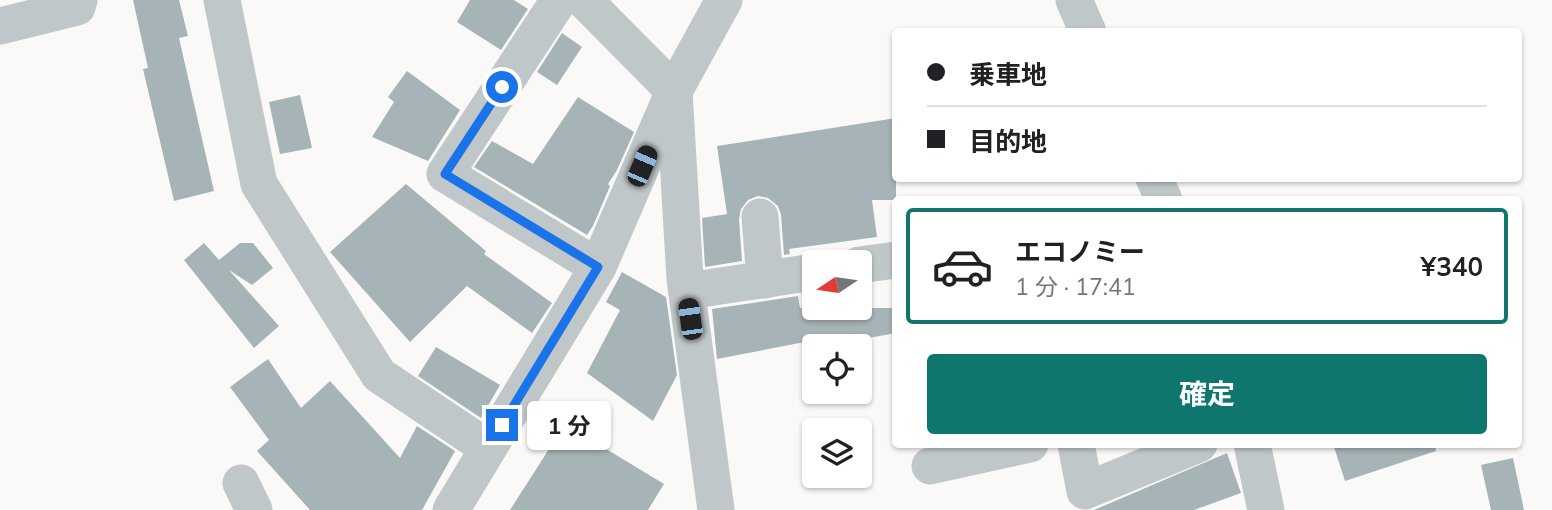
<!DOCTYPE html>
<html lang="ja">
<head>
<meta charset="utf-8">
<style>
	body { margin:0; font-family:Mulish,"Noto Sans JP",sans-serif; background:#f2f2f2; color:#202124; height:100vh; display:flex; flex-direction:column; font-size:26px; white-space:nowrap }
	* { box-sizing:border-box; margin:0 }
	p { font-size:23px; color:#757577 }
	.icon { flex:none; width:38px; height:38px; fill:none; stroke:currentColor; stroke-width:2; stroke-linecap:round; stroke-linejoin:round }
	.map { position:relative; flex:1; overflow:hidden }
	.details { position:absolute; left:892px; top:196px; width:630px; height:252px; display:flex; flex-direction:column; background:#fff; border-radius:7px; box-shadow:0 2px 5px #0004 }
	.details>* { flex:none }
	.hud { position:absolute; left:892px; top:28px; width:630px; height:154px; border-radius:7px; box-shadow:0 2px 5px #0004; display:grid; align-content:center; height:154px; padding:0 35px; background:#fff }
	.needle { width:46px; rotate:257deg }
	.controls { position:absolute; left:802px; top:250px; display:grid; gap:14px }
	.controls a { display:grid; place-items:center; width:70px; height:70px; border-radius:7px; background:#fff; box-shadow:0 2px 5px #0004; font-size:35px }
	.end { position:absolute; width:32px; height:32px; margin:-16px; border:9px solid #1a73e8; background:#fff; box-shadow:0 0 0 4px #fff }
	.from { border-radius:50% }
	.bubble { position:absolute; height:49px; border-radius:7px; background:#fff; box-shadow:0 2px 5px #0004; font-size:23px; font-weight:700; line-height:49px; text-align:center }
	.car { position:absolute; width:21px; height:42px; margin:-21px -10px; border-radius:9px; box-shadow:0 0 5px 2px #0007; background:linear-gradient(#222 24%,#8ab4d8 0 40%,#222 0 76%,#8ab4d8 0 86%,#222 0) }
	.hud b { display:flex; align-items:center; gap:24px; height:66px; font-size:26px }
	.hud b+b { border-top:2px solid #e0e0e0 }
	.hud i { width:18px; height:18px; background:#202124 }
	ul { padding:12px 0 0; list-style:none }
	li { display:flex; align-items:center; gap:21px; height:116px; margin:0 14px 10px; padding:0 21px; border:4px solid #e0e0e0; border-radius:7px }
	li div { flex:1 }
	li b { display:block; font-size:26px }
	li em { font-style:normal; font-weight:700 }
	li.active { border-color:#0f766e }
	li>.icon { width:63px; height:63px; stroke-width:1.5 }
	.primary-button { display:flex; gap:14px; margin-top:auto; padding:14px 35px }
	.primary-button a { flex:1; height:80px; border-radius:7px; background:#0f766e; color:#fff; font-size:28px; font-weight:700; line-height:80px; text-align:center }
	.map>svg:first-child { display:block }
	.building { fill:#a7b4b7 }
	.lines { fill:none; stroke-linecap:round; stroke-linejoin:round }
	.street { stroke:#c0c7c9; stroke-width:37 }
	.route { stroke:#1a73e8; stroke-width:9 }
</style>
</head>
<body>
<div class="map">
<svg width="1552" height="510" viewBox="0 0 1552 510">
	<rect width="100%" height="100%" fill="#faf9f7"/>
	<g class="building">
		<polygon points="133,0 179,0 188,36 179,38 214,191 174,201 143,69 148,68"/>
		<polygon points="470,0 514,0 528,9 501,50 457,22"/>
		<polygon points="562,33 582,47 557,85 537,72"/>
		<polygon points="407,71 460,110 428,161 372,137 394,102 388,97"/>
		<polygon points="300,95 312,148 280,154 269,102"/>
		<polygon points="578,97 634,132 617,170 608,184 610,186 593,226 587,235 474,167 492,141 533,164"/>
		<polygon points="896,118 896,200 872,200 877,237 789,249 790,254 784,255 781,215 778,206 768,198 758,196 748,200 741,209 739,219 742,261 705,267 702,218 727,214 717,146"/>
		<polygon points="406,184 486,251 484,254 552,303 532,333 467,286 410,342 330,252"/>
		<polygon points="204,243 219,260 240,243 253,243 273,268 252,285 229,270 279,326 254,348 184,260"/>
		<polygon points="622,272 666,297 677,375 653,421 587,373 620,310 606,302"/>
		<polygon points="798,296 800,308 896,308 896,333 847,342 846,334 717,359 712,309"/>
		<polygon points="436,347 500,385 481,418 418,376"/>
		<polygon points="268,359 301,408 330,381 400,458 417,426 455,451 422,510 310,510 257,451 269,440 230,387"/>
		<polygon points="565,424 664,484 648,510 510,510"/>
		<polygon points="1333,444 1435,444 1436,451 1345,481"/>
		<polygon points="1227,453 1241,493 1194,510 1094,510"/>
		<polygon points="1513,458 1524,510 1491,510 1481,465"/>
	</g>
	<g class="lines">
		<g class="street">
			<polyline points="222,0 259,184 379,375 488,448"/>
			<polyline points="559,0 445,174 598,267"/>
			<polyline points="584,0 674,91 685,279 716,510"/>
			<polyline points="1074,0 1088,32"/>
			<polyline points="0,26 77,7 79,0"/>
			<polyline points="1154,178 1164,200"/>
			<polyline points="760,217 765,280"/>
			<polyline points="859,265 896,260"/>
			<polyline points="687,291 814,272"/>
			<polyline points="1076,444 1085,491 1199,444"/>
			<polyline points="1252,444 1266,510"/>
			<polyline points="930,466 1030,444"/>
			<polyline points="241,483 254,510"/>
			<polyline points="451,510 598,267 674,91 724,0"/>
		</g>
	</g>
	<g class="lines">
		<polyline class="route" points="502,87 445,174 598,267 502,425"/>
	</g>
</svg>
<div class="controls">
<a><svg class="needle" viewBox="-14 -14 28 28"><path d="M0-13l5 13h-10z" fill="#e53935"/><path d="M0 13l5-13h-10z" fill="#757577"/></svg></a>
<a><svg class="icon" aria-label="locate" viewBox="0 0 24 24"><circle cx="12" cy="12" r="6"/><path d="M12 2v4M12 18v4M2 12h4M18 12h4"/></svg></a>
<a><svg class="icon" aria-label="layers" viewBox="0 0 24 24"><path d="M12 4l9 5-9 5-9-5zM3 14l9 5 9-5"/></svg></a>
</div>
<i class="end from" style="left:502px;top:87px"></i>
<i class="end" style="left:502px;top:425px"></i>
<div class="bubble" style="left:527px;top:401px;width:84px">1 分</div>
<i class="car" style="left:642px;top:166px;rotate:23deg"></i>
<i class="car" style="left:690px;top:319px;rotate:352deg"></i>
<div class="hud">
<b><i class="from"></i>乗車地</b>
<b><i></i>目的地</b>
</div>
<section class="details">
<ul>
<li class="active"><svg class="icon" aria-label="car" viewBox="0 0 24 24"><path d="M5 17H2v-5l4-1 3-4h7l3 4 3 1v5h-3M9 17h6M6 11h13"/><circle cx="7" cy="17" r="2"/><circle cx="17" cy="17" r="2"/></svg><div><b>エコノミー</b><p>1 分 · 17:41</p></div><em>¥340</em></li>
</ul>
<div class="primary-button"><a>確定</a></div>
</section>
</div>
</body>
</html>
